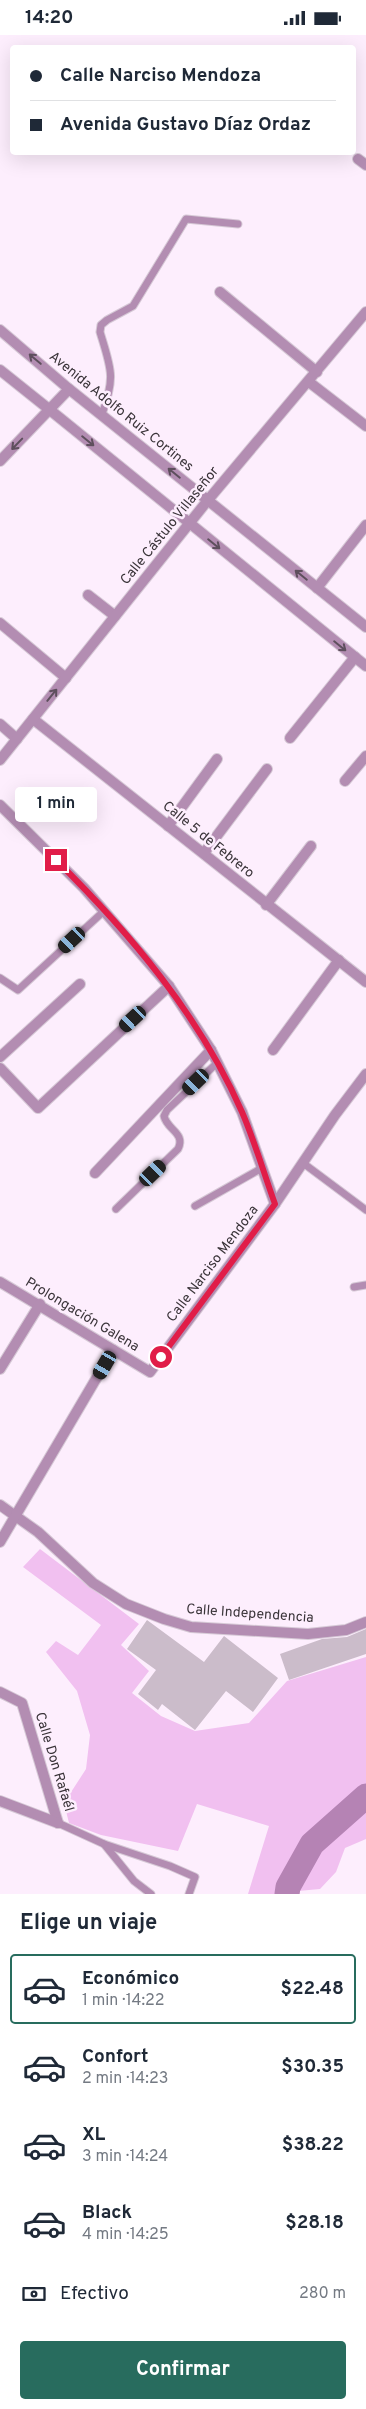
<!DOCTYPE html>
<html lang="es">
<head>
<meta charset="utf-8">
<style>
	body { margin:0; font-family:Overpass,sans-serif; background:#f2f2f3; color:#1f2937; height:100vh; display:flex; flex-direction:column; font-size:19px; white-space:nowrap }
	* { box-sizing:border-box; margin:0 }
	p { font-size:16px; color:#747a83 }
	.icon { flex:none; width:28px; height:28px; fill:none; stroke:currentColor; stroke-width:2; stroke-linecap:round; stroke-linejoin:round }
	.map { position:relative; height:1859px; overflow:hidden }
	.sheet { display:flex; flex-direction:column; background:#fff; flex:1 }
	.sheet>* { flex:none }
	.top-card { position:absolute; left:10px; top:10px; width:346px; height:110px; border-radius:5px; box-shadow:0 5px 20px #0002; display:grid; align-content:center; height:110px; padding:0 20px; background:#fff }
	.end { position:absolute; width:22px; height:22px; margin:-11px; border:6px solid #e11d48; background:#fff; box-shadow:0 0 0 2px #fff }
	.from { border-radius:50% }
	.bubble { position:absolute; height:35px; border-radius:5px; background:#fff; box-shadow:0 5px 20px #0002; font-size:16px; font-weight:700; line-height:35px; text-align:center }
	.car { position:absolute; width:15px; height:30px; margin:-15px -8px; border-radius:6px; box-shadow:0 0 4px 1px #0007; background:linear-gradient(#222 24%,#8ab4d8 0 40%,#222 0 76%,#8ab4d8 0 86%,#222 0) }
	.top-card b { display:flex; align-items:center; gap:18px; height:48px; font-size:19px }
	.top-card b+b { border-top:1px solid #e0e1e3 }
	.top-card i { width:12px; height:12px; background:#1f2937 }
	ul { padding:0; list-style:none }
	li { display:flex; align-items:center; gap:15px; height:70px; margin:0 10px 8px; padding:0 10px; border:2px solid transparent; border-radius:5px }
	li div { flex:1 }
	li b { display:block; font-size:19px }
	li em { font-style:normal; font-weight:700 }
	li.active { border-color:#286c5e }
	li>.icon { width:45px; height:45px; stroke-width:1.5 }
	h2 { padding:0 20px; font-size:22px; line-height:60px }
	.pay { display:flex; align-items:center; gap:12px; height:55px; padding:0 20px; font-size:19px }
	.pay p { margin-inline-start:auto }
	.primary-button { display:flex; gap:10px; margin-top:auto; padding:10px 20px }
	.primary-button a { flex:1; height:58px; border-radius:5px; background:#286c5e; color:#fff; font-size:20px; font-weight:700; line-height:58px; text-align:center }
	.status { display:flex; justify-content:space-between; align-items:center; height:35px; padding:0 25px; background:#fff; direction:ltr }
	.status svg { height:14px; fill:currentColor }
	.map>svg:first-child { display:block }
	.green { fill:#f1c0f0 }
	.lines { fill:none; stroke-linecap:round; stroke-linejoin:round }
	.river { stroke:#b583b4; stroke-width:25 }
	.building { fill:#cbbcca }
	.service-casing { stroke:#d6c9d6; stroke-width:9 }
	.minor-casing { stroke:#d6c9d6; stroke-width:12 }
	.tertiary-casing { stroke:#d6c9d6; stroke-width:12 }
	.service { stroke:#b38db2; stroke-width:7 }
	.minor { stroke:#b38db2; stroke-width:10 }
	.tertiary { stroke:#b38db2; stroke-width:10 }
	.oneway { stroke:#5e4f5d }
	.route { stroke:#e11d48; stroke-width:6 }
	.labels { text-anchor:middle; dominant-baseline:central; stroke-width:5; stroke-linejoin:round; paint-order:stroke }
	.street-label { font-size:14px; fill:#3a3439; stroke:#fdeefd }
</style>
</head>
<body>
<div class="status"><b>14:20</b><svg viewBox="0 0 49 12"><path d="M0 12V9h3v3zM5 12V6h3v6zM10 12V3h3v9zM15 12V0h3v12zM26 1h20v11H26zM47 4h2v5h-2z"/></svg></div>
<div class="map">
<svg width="366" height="1859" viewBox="0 0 366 1859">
	<rect width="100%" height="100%" fill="#fdeefd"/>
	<polygon class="green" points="40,1514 139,1589 121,1610 149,1636 132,1658 161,1681 195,1696 249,1688 287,1646 366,1622 366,1804 345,1813 336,1837 320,1854 298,1856 297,1859 248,1859 269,1791 197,1769 178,1816 101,1800 69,1788 64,1768 86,1734 90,1700 77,1656 46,1617 56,1606 78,1620 101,1590 23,1532"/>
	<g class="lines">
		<polyline class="river" points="287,1859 288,1852 312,1809 366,1761"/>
	</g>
	<g class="building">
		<polygon points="147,1585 204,1627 224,1601 278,1643 253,1677 226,1656 195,1695 162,1669 158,1675 138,1659 156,1635 127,1614"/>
		<polygon points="366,1594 366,1619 289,1645 280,1619 322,1604 347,1602"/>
	</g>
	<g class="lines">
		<g class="service-casing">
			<g id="service">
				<path d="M102,379C116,341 111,334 100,297L101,290L107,285L133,271L186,184L238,189"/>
				<polyline points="0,943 18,955 104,876"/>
				<polyline points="303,1128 366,1175"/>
				<polyline points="195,1171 262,1133"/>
				<path d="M116,1174L178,1114C186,1098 167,1095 164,1081L167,1075L217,1028"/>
				<polyline points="354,1252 366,1250"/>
				<polyline points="58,1788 104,1809 134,1846 151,1859"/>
				<polyline points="104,1809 170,1831 195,1842 189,1859"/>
			</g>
		</g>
		<g class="minor-casing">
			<g id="minor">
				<polyline points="358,124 366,130"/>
				<polyline points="220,257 317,337"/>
				<polyline points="0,295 69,354"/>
				<polyline points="0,335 50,375"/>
				<polyline points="309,347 366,391"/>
				<polyline points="208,465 366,277"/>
				<polyline points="317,553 366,490"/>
				<polyline points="88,560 115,581"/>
				<polyline points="0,588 66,643"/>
				<polyline points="33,684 366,947"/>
				<polyline points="0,689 17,704"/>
				<polyline points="290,703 355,622"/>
				<polyline points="345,746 366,721"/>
				<polyline points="0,770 84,853 169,951 211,1015 242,1077 275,1169"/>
				<polyline points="168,791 217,724"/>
				<polyline points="204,818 267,734"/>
				<polyline points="266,870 311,811"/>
				<polyline points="273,1015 339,925"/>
				<polyline points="0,1022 80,949"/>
				<polyline points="0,1033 38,1073 169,951"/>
				<polyline points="95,1138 211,1015"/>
				<polyline points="0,1247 150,1337 275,1169 335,1080 366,1039"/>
				<polyline points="0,1334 40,1269"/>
				<polyline points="0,1470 38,1497 93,1548 126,1569 164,1584 191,1592 308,1599 346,1595 366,1587"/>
				<polyline points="0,1507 113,1315"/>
				<polyline points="0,1657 22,1668 58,1788"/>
				<polyline points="0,1766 58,1788"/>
			</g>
		</g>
		<g class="tertiary-casing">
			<g id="tertiary">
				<polyline points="50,375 366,631"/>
				<polyline points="0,426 69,354 366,592"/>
				<polyline points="0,725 208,465"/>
			</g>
		</g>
		<use href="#service" class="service"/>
		<use href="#minor" class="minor"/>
		<use href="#tertiary" class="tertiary"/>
	</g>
	<defs><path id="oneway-shaft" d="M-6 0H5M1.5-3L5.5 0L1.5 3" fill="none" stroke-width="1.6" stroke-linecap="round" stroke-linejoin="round" transform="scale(1.25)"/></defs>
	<g class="oneway">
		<use href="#oneway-shaft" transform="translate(35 324) rotate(-140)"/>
		<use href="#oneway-shaft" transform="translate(88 406) rotate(39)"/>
		<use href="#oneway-shaft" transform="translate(17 409) rotate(134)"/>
		<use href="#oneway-shaft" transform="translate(174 438) rotate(-141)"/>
		<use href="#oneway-shaft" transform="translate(214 509) rotate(39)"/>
		<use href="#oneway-shaft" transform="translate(301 540) rotate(-141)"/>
		<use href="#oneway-shaft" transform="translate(340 611) rotate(39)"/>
		<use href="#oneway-shaft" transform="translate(52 660) rotate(-51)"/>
	</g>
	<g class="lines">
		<path class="route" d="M56,825C130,898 200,981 242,1077C255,1107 264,1139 275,1169L161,1322"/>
	</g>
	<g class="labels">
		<g class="street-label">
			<text transform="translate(121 377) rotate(39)">Avenida Adolfo Ruiz Cortines</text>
			<text transform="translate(170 491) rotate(-51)">Calle Cástulo Villaseñor</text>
			<text transform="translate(208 805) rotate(39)">Calle 5 de Febrero</text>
			<text transform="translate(213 1229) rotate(-53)">Calle Narciso Mendoza</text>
			<text transform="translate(82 1280) rotate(31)">Prolongación Galena</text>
			<text transform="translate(250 1579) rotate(4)">Calle Independencia</text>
			<text transform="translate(54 1727) rotate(73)">Calle Don Rafaél</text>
		</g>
	</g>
</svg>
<i class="end from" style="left:161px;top:1322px"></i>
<i class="end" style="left:56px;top:825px"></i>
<div class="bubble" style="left:15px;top:752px;width:82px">1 min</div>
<i class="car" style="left:72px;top:905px;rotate:227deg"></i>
<i class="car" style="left:133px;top:984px;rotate:227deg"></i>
<i class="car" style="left:196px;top:1047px;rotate:226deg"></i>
<i class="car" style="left:153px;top:1138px;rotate:46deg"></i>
<i class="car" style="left:105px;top:1330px;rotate:210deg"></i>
<div class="top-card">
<b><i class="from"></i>Calle Narciso Mendoza</b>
<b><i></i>Avenida Gustavo Díaz Ordaz</b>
</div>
</div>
<section class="sheet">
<h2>Elige un viaje</h2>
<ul>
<li class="active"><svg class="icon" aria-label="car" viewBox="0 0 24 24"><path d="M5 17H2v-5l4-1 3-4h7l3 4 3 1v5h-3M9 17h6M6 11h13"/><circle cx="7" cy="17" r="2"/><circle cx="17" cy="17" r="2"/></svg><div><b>Económico</b><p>1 min · 14:22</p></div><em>$22.48</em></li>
<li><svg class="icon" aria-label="car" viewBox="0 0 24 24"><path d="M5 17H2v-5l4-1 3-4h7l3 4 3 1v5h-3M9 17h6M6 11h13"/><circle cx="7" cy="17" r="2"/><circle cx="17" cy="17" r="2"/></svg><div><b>Confort</b><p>2 min · 14:23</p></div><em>$30.35</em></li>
<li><svg class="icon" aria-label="car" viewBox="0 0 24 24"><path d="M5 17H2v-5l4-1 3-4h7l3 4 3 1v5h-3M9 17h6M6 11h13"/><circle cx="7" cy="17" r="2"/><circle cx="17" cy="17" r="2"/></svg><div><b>XL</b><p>3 min · 14:24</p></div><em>$38.22</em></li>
<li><svg class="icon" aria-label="car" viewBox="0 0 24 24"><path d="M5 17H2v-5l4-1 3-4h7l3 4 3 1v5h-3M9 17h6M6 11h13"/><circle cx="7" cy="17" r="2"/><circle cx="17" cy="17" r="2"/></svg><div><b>Black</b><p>4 min · 14:25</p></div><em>$28.18</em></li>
</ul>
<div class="pay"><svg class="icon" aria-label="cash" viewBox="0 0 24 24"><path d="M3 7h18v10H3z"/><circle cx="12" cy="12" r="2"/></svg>Efectivo<p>280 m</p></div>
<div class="primary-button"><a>Confirmar</a></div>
</section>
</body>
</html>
